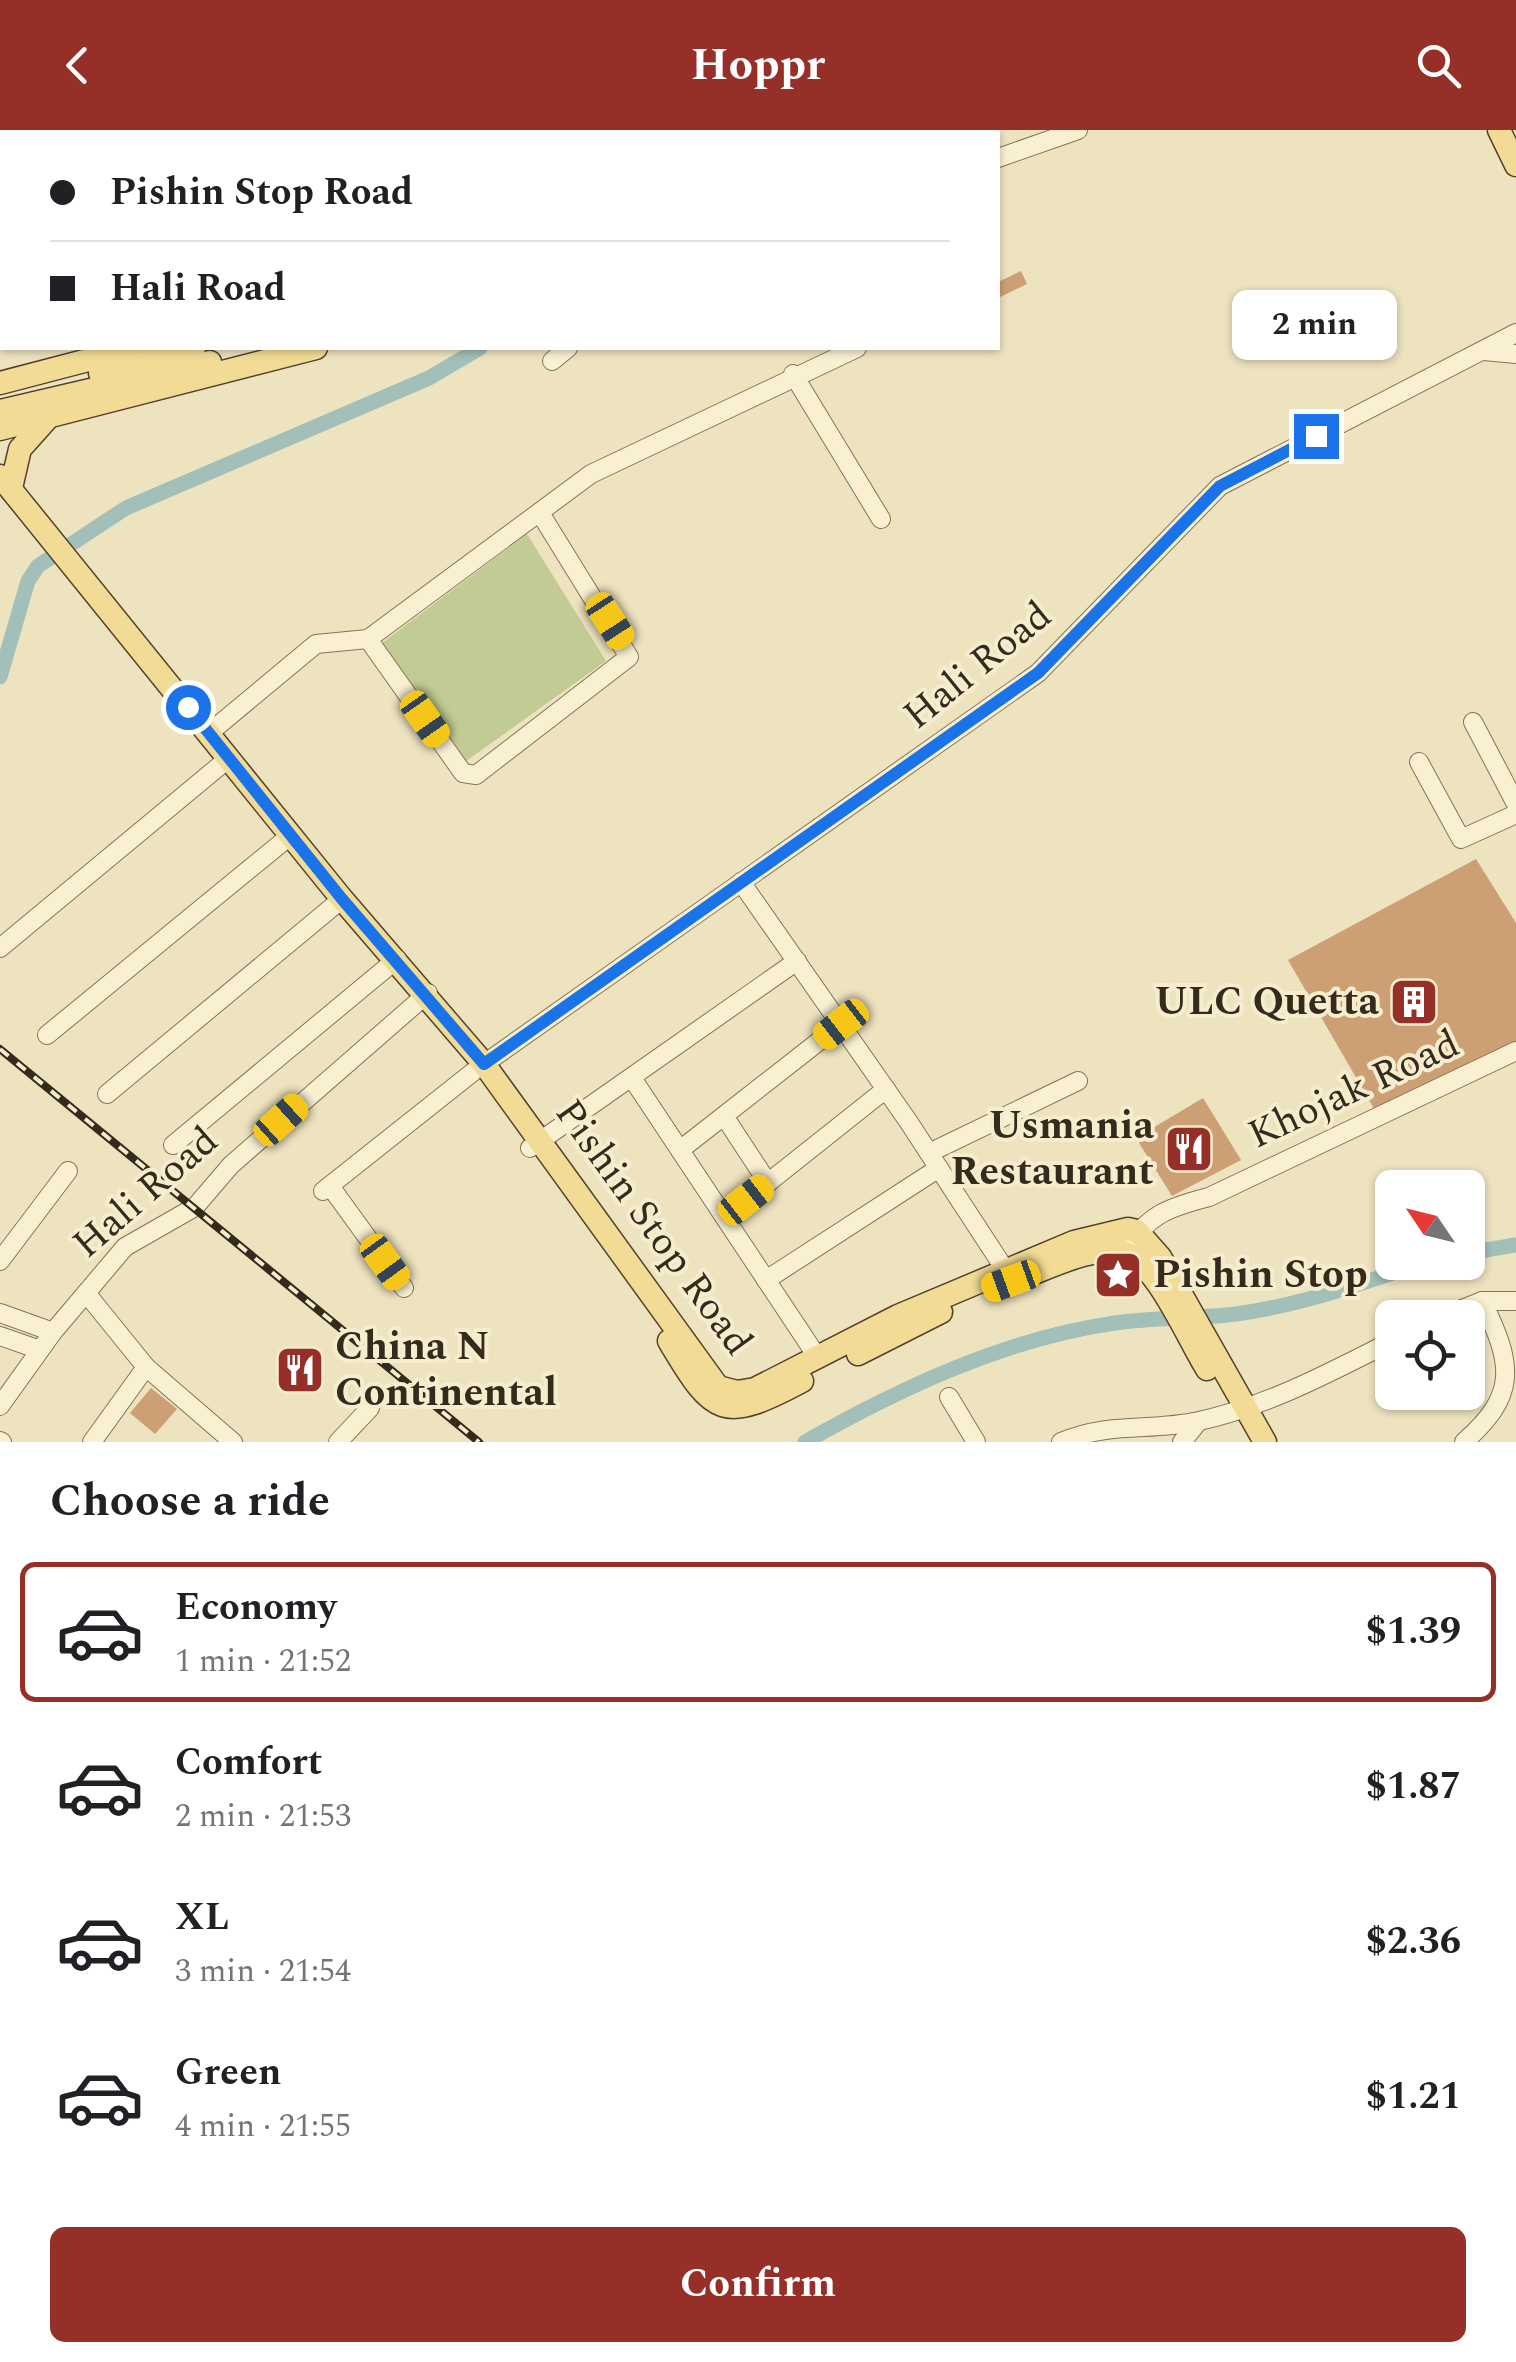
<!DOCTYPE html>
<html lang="en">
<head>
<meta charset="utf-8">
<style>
	body { margin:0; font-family:Spectral,serif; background:#f6f6f6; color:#202124; height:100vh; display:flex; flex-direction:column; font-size:38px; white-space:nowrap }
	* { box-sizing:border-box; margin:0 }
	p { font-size:32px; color:#757577 }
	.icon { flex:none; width:55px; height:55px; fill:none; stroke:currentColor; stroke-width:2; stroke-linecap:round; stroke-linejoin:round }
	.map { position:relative; height:1312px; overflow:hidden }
	.side { display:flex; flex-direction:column; background:#fff; flex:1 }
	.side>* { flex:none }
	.guide { position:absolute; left:0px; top:0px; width:1000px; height:220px; box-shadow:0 2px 8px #0004; display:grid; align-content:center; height:220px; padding:0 50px; background:#fff }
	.needle { width:65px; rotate:305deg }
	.buttons { position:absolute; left:1375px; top:1040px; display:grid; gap:20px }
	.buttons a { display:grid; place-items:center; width:110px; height:110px; border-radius:15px; background:#fff; box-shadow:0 2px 8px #0004; font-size:50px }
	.end { position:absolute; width:45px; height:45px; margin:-22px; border:12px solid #1a73e8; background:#fff; box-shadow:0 0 0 5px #fff }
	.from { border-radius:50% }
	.bubble { position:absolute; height:70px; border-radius:15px; background:#fff; box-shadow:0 2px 8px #0004; font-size:32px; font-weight:700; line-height:70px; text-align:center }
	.car { position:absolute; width:30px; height:60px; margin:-30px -15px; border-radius:12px; box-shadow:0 0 8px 2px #0007; background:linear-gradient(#f5c518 24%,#345 0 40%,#f5c518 0 76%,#345 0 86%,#f5c518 0) }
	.guide b { display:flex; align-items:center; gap:35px; height:95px; font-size:38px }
	.guide b+b { border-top:2px solid #e0e0e0 }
	.guide i { width:25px; height:25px; background:#202124 }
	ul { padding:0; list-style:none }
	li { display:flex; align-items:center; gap:30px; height:140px; margin:0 20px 15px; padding:0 30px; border:5px solid transparent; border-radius:15px }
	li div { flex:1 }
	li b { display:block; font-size:38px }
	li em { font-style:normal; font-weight:700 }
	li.selected { border-color:#952f27 }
	li>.icon { width:90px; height:90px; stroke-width:1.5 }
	h2 { padding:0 50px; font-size:45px; line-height:120px }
	.primary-button { display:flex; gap:20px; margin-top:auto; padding:20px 50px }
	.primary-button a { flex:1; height:115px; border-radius:15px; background:#952f27; color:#fff; font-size:40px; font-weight:700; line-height:115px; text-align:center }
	header { display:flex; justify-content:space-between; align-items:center; height:130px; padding:0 50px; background:#952f27; color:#fff; font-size:45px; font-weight:700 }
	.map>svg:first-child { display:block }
	.green { fill:#c1cb93 }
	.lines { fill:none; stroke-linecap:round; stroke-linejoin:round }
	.canal { stroke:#a2bfb9; stroke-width:15 }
	.building { fill:#cc9f74 }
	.minor-casing { stroke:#867357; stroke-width:20 }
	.major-casing { stroke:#53412c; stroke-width:25 }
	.minor { stroke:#f9f0d2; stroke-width:18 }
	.major { stroke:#f2dc95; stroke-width:22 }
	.rail-casing { stroke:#352a1c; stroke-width:8 }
	.rail { stroke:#f5edce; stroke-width:4; stroke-dasharray:11; stroke-linecap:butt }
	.route { stroke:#1a73e8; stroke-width:12 }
	.labels { text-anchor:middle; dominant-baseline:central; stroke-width:8; stroke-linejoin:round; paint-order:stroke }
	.street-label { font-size:40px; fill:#352a1c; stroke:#f5edce }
	.poi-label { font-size:40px; font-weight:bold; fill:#352a1c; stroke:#f5edce; text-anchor:end }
</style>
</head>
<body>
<header><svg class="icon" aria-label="back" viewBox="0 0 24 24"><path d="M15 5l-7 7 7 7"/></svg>Hoppr<svg class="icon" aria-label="search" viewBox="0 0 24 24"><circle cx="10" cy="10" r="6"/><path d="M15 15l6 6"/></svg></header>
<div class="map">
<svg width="1516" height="1312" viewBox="0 0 1516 1312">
	<rect width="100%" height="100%" fill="#eee3bf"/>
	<polygon class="green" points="527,404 606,531 462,634 378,516"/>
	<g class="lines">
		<g class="canal">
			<polyline points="762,2 767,0"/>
			<polyline points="0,547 28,451 38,436 126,378 429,248 480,218"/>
			<polyline points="1468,1123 1516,1115"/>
			<path d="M805,1312C901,1258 1004,1209 1115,1193C1155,1187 1196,1189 1236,1184C1302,1175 1363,1153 1426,1132"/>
		</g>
	</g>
	<g class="building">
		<polygon points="1021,141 1027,154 998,168 998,152"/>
		<polygon points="1476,729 1516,793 1516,915 1376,982 1288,830"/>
		<polygon points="1203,968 1241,1030 1172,1066 1136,1008"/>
		<polygon points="151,1258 177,1279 155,1304 130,1283"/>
	</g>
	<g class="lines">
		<g class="minor-casing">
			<g id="minor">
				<polyline points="998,28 1078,0"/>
				<polyline points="1484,221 1516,224"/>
				<polyline points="552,231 568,218"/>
				<polyline points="793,244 881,389"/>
				<polyline points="368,509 463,643 476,645 629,527 540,383"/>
				<polyline points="1473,592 1516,674"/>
				<polyline points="209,603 316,514 368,509 591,344 857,218"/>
				<polyline points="1419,632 1461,709 1516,684"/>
				<polyline points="741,752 908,991 1004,1138"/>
				<polyline points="0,818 229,628"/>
				<polyline points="47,905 291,705"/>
				<polyline points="484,934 1038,543 1220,356 1516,203"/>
				<polyline points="632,948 818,1228"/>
				<polyline points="107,964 342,769"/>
				<polyline points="724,986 768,1053"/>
				<polyline points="173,1015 397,829"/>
				<polyline points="530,1018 797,831"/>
				<polyline points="680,1020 841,894"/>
				<polyline points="929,1023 1078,951"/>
				<polyline points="330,1056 404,1158"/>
				<polyline points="323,1061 473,942"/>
				<polyline points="725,1087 886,959"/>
				<path d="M1126,1122C1145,1085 1170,1077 1209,1067L1516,921"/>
				<polyline points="0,1131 68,1041"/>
				<polyline points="766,1150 939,1038"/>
				<polyline points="86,1163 146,1237 233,1312"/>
				<polyline points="0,1183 53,1202"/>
				<polyline points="1439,1188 1482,1171 1516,1171"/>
				<polyline points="0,1206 40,1220"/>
				<polyline points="949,1267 976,1312"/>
				<polyline points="0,1276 53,1202 125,1117 195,1077 231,1035 428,863"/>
				<polyline points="0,1311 2,1312"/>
				<polyline points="92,1312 146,1237"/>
				<polyline points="338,1312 370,1278"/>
				<path d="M1061,1312C1112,1291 1149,1302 1199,1291C1265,1277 1333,1241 1392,1211"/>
				<polyline points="1182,1312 1198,1292"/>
				<path d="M1464,1312C1516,1266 1515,1237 1482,1171"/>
			</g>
		</g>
		<g class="major-casing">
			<g id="major">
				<polyline points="1499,0 1516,35"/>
				<polyline points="683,2 688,0"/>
				<polyline points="730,2 735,0"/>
				<polyline points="100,243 194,218"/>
				<polyline points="0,253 134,218"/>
				<polyline points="0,281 210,232"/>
				<polyline points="0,299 316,218"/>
				<polyline points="0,346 342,769 484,934 718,1257 737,1262 755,1259 898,1186 1074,1112 1128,1099 1137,1101 1160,1127 1265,1312"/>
				<polyline points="11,358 20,319 46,290"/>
				<path d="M1026,1146C1053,1136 1093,1116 1122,1122C1155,1129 1189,1211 1207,1239"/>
				<path d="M669,1211C714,1287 723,1293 802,1251"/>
				<polyline points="858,1224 941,1182"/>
			</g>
		</g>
		<use href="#minor" class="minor"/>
		<use href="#major" class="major"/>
		<g class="rail-casing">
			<g id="rail">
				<polyline points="0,183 2,186"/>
				<polyline points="0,919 479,1312"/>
			</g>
		</g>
		<use href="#rail" class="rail"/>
	</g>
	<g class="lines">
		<polyline class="route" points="188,577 342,769 484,934 1038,543 1220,356 1316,306"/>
	</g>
	<defs>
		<g id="building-square" transform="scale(2.5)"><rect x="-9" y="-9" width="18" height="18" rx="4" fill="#952f27" stroke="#f5edce"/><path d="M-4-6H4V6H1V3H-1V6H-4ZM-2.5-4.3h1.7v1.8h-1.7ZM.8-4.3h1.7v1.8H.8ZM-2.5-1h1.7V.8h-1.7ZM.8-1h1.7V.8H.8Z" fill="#fff"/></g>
		<g id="restaurant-square" transform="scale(2.5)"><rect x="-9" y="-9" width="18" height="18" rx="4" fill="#952f27" stroke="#f5edce"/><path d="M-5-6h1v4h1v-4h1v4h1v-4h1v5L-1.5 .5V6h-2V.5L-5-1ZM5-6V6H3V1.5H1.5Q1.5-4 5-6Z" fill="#fff"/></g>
		<g id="sight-square" transform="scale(2.5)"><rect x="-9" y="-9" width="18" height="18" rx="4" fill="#952f27" stroke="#f5edce"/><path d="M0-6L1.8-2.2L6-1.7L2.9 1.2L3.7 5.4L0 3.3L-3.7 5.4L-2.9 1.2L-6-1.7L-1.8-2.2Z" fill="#fff"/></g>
	</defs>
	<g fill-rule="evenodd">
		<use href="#building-square" x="1414" y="872"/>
		<use href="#restaurant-square" x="1189" y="1019"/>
		<use href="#sight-square" x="1118" y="1145"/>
		<use href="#restaurant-square" x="300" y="1240"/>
	</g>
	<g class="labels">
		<g class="street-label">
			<text transform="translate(978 536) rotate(-39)">Hali Road</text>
			<text transform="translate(1354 960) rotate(-25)">Khojak Road</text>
			<text transform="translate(146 1063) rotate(-41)">Hali Road</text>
			<text transform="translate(653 1098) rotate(54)">Pishin Stop Road</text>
		</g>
		<g class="poi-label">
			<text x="1379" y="872">ULC Quetta</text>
			<text x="1154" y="996">Usmania<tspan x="1154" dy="46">Restaurant</tspan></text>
			<text x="1153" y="1145" text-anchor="start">Pishin Stop</text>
			<text x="335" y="1217" text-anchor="start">China N<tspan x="335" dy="46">Continental</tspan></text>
		</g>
	</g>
</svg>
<div class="buttons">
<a><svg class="needle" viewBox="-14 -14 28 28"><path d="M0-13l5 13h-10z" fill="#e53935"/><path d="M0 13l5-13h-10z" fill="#757577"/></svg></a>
<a><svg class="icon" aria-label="locate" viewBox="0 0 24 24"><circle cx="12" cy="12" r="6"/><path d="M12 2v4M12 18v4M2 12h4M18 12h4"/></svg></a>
</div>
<i class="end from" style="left:188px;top:577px"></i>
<i class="end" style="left:1316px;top:306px"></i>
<div class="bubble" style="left:1232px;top:160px;width:165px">2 min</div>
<i class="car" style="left:610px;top:491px;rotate:147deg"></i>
<i class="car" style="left:425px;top:589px;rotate:145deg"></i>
<i class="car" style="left:841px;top:894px;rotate:232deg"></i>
<i class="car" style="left:281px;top:990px;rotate:48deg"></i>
<i class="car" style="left:746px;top:1070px;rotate:52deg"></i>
<i class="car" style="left:385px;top:1132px;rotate:144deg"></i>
<i class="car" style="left:1011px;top:1151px;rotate:250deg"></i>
<div class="guide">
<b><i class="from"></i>Pishin Stop Road</b>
<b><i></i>Hali Road</b>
</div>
</div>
<section class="side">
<h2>Choose a ride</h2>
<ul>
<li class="selected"><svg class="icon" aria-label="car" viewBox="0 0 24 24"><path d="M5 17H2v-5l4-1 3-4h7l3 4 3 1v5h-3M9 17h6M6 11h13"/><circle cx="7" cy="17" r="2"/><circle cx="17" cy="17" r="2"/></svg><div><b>Economy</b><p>1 min · 21:52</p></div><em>$1.39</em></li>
<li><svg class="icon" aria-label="car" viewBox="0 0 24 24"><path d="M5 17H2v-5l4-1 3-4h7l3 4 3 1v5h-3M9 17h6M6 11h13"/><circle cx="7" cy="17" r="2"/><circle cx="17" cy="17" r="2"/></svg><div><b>Comfort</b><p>2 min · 21:53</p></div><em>$1.87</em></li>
<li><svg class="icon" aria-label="car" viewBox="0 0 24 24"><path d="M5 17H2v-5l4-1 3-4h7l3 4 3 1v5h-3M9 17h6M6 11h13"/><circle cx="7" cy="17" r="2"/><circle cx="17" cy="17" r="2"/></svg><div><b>XL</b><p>3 min · 21:54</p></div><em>$2.36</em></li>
<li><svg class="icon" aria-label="car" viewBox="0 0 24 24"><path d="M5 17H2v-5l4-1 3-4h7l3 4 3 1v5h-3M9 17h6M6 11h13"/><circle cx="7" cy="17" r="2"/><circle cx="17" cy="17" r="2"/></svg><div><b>Green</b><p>4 min · 21:55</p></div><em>$1.21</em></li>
</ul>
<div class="primary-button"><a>Confirm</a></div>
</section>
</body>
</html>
